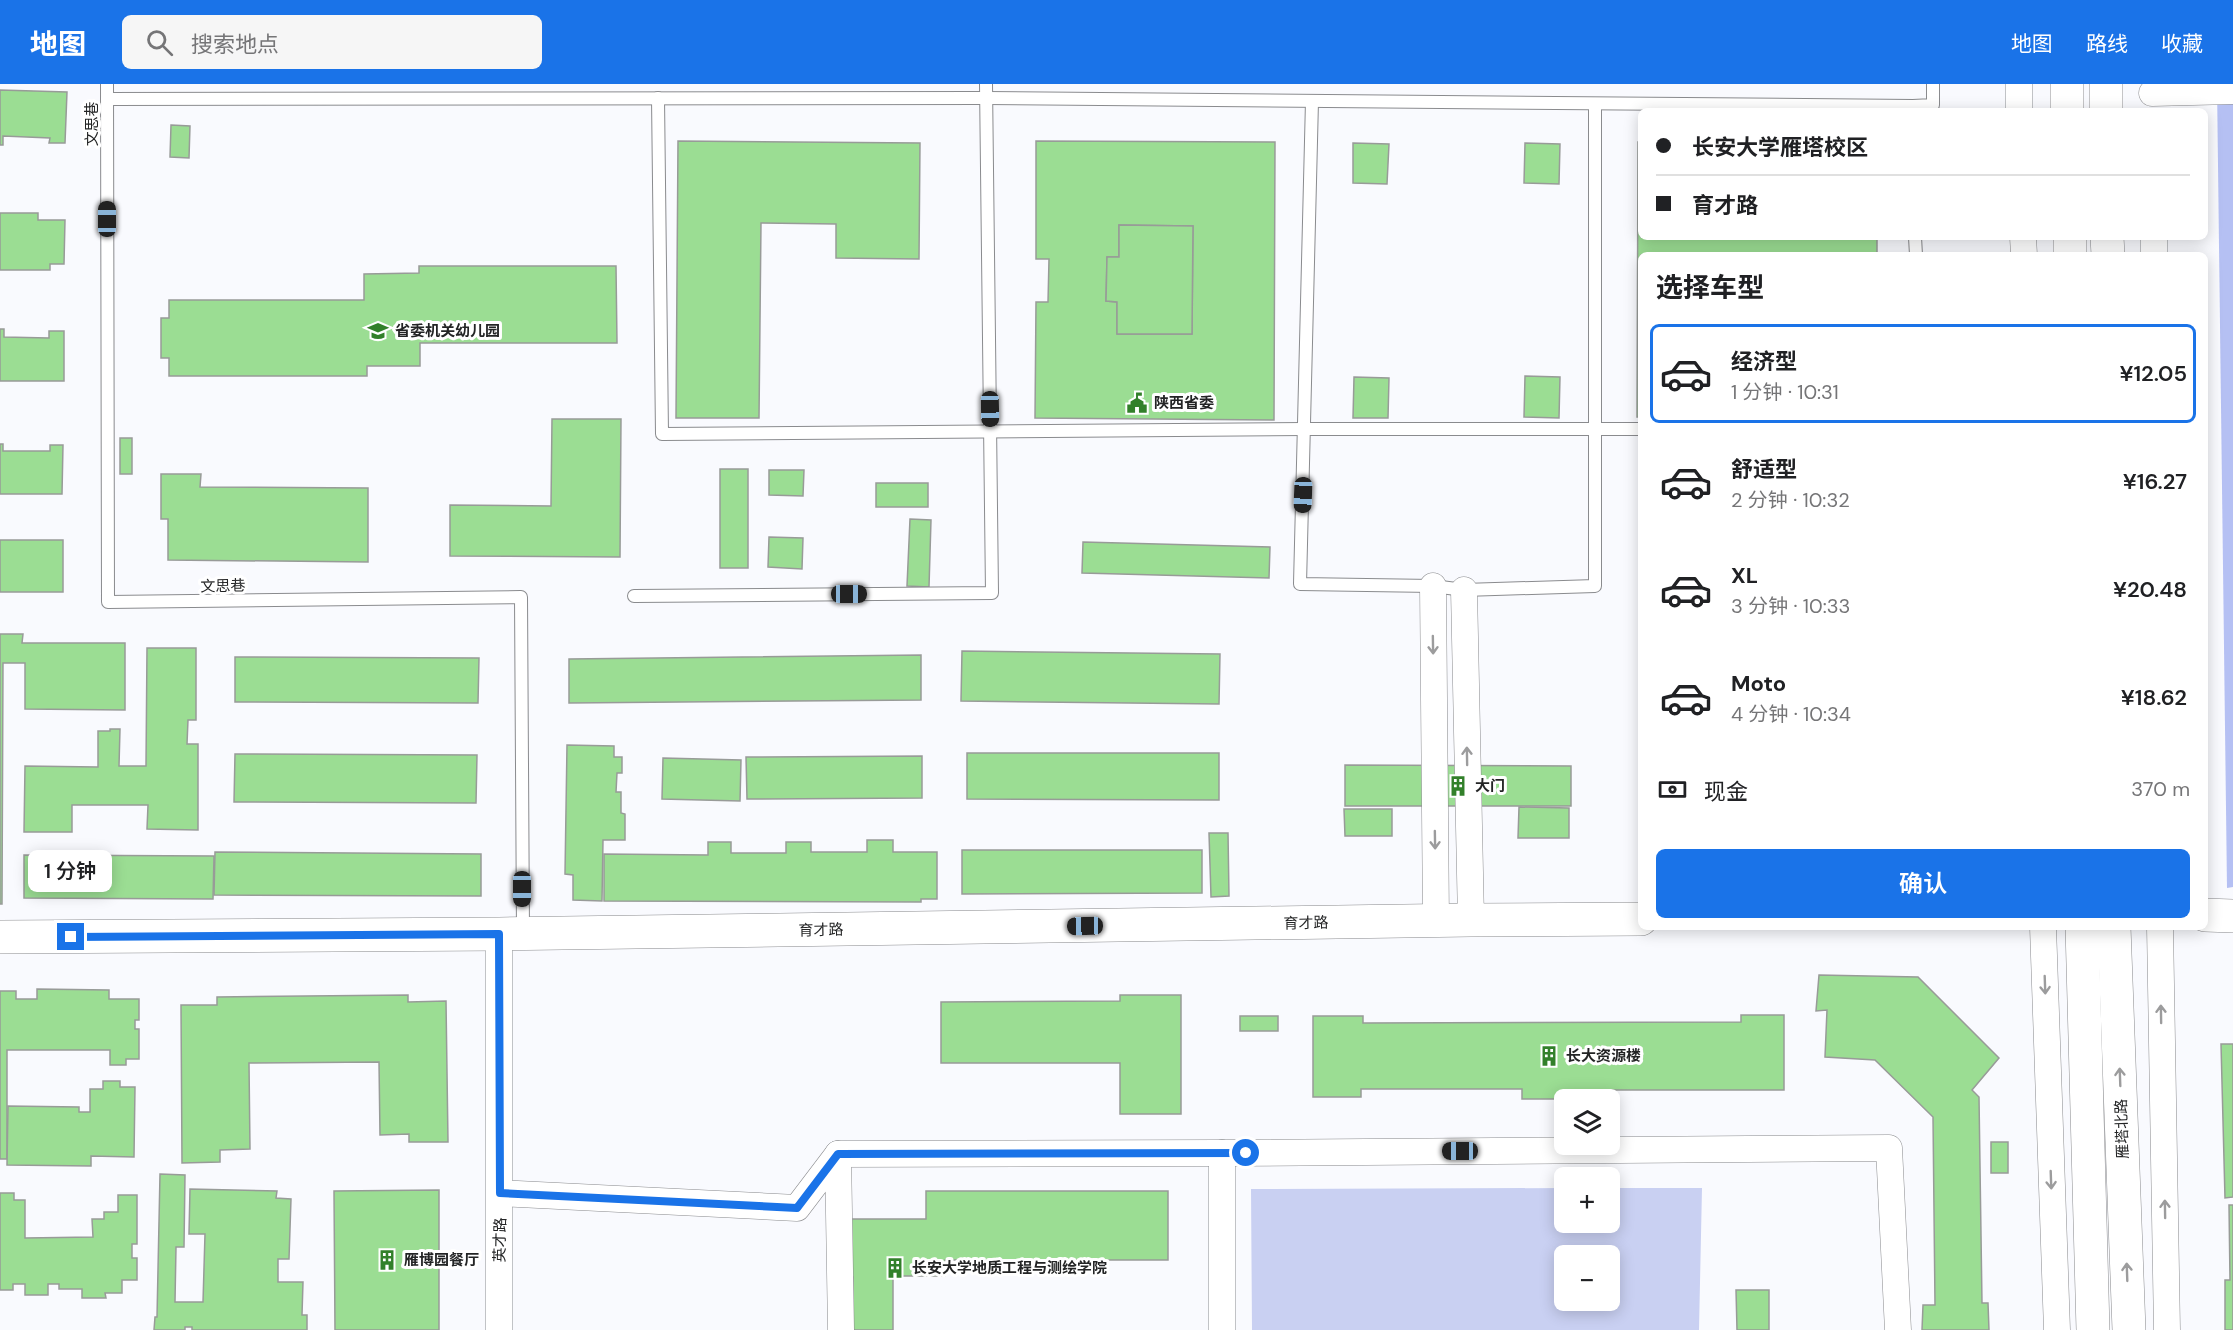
<!DOCTYPE html>
<html lang="zh">
<head>
<meta charset="utf-8">
<style>
	body { margin:0; font-family:"DM Sans","Noto Sans SC",sans-serif; background:#f6f6f6; color:#202124; height:100vh; display:flex; flex-direction:column; font-size:22px; white-space:nowrap }
	* { box-sizing:border-box; margin:0 }
	p { font-size:20px; color:#757577 }
	.icon { flex:none; width:33px; height:33px; fill:none; stroke:currentColor; stroke-width:2; stroke-linecap:round; stroke-linejoin:round }
	.map { position:relative; flex:1; overflow:hidden }
	.panel { position:absolute; left:1638px; top:168px; width:570px; height:678px; display:flex; flex-direction:column; background:#fff; border-radius:9px; box-shadow:0 3px 15px #0003 }
	.panel>* { flex:none }
	.guide { position:absolute; left:1638px; top:24px; width:570px; height:132px; border-radius:9px; box-shadow:0 3px 15px #0003; display:grid; align-content:center; height:132px; padding:0 18px; background:#fff }
	.buttons { position:absolute; left:1554px; top:1005px; display:grid; gap:12px }
	.buttons a { display:grid; place-items:center; width:66px; height:66px; border-radius:9px; background:#fff; box-shadow:0 3px 15px #0003; font-size:30px }
	.end { position:absolute; width:27px; height:27px; margin:-14px; border:8px solid #1a73e8; background:#fff; box-shadow:0 0 0 3px #fff }
	.from { border-radius:50% }
	.bubble { position:absolute; height:42px; border-radius:9px; background:#fff; box-shadow:0 3px 15px #0003; font-size:20px; font-weight:600; line-height:42px; text-align:center }
	.car { position:absolute; width:18px; height:36px; margin:-18px -9px; border-radius:8px; box-shadow:0 0 4px 2px #0007; background:linear-gradient(#222 24%,#8ab4d8 0 40%,#222 0 76%,#8ab4d8 0 86%,#222 0) }
	.guide b { display:flex; align-items:center; gap:21px; height:57px; font-size:22px }
	.guide b+b { border-top:2px solid #e0e0e0 }
	.guide i { width:15px; height:15px; background:#202124 }
	ul { padding:0; list-style:none }
	li { display:flex; align-items:center; gap:18px; height:99px; margin:0 12px 9px; padding:0 6px; border:3px solid transparent; border-radius:9px }
	li div { flex:1 }
	li b { display:block; font-size:22px }
	li em { font-style:normal; font-weight:600 }
	li.current { border-color:#1a73e8 }
	li>.icon { width:54px; height:54px; stroke-width:1.5 }
	h2 { padding:0 18px; font-size:27px; line-height:72px }
	.pay { display:flex; align-items:center; gap:15px; height:66px; padding:0 18px; font-size:22px }
	.pay p { margin-inline-start:auto }
	.action { display:flex; gap:12px; margin-top:auto; padding:12px 18px }
	.action a { flex:1; height:69px; border-radius:9px; background:#1a73e8; color:#fff; font-size:24px; font-weight:600; line-height:69px; text-align:center }
	header { display:flex; align-items:center; gap:36px; box-sizing:border-box; height:84px; padding:0 30px; background:#1a73e8; color:#fff }
	header strong { font-size:28px }
	nav { display:flex; gap:33px; margin-inline-start:auto; font-size:21px }
	.search { width:420px; height:54px; background:#f6f6f6; display:flex; align-items:center; gap:15px; box-sizing:border-box; padding:0 21px; border-radius:9px; color:#757577; font-size:22px }
	.map>svg:first-child { display:block }
	.green { fill:#c9d0f2; fill-rule:evenodd }
	.forest { fill:#b5c0f3 }
	.building { fill:#9bdd93; stroke:#989b98; stroke-width:1.5; fill-rule:evenodd }
	.lines { fill:none; stroke-linecap:round; stroke-linejoin:round }
	.lane-casing { stroke:#8a8b8e; stroke-width:14 }
	.street-casing { stroke:#8a8b8e; stroke-width:27 }
	.secondary-casing { stroke:#8a8b8e; stroke-width:34 }
	.lane { stroke:#fff; stroke-width:12 }
	.street { stroke:#fff; stroke-width:26 }
	.secondary { stroke:#fff; stroke-width:33 }
	.oneway { stroke:#9c9c9d }
	.route { stroke:#1a73e8; stroke-width:8 }
	.labels { text-anchor:middle; dominant-baseline:central; stroke-width:6; stroke-linejoin:round; paint-order:stroke }
	.street-label { font-size:15px; fill:#232425; stroke:#fff }
	.poi-label { font-size:15px; font-weight:bold; fill:#232425; stroke:#fff; text-anchor:start }
</style>
</head>
<body>
<header>
<strong>地图</strong>
<div class="search"><svg class="icon" aria-label="search" viewBox="0 0 24 24"><circle cx="10" cy="10" r="6"/><path d="M15 15l6 6"/></svg>搜索地点</div>
<nav><a>地图</a><a>路线</a><a>收藏</a></nav>
</header>
<div class="map">
<svg width="2233" height="1246" viewBox="0 0 2233 1246">
	<rect width="100%" height="100%" fill="#f9fafe"/>
	<path class="green" d="M1564,1104V1138H1610V1104H1702L1699,1246H1252L1251,1105ZM1564,1172H1610V1216H1564Z"/>
	<polygon class="forest" points="2217,0 2233,0 2233,803 2227,804"/>
	<g class="building">
		<polygon points="0,6 67,8 65,59 49,59 50,54 3,52 3,61 0,61"/>
		<polygon points="171,41 190,42 189,74 170,73"/>
		<polygon points="678,57 920,59 919,175 836,174 836,140 761,139 759,334 676,334"/>
		<path d="M1036,57L1275,58L1274,336L1035,334L1036,218H1048L1049,175H1036ZM1119,141L1193,142L1192,250H1117V218L1106,217L1107,173H1119Z"/>
		<polygon points="1638,58 1641,58 1641,153 1877,153 1877,171 1641,171 1641,333 1637,333"/>
		<polygon points="1353,59 1389,60 1387,100 1353,99"/>
		<polygon points="1525,59 1560,60 1559,100 1524,99"/>
		<polygon points="0,129 38,129 38,136 65,136 64,180 50,180 50,186 0,186"/>
		<polygon points="1119,141 1193,142 1192,250 1117,250 1117,218 1106,217 1107,173 1119,173"/>
		<polygon points="419,182 616,182 617,259 420,259 420,282 367,282 367,292 169,292 169,274 161,274 161,234 169,234 169,216 364,216 364,190 419,189"/>
		<polygon points="0,245 4,245 4,253 49,254 49,247 64,247 64,297 0,297"/>
		<polygon points="1525,292 1560,293 1559,334 1524,333"/>
		<polygon points="1354,293 1389,294 1388,334 1353,334"/>
		<polygon points="552,335 621,335 620,473 450,472 450,421 551,422"/>
		<rect x="120" y="354" width="12" height="36"/>
		<polygon points="0,360 3,360 3,367 50,367 50,361 63,361 62,410 0,410"/>
		<rect x="720" y="385" width="28" height="99"/>
		<polygon points="769,386 804,386 803,412 769,411"/>
		<polygon points="161,390 201,390 200,403 368,404 368,478 168,476 168,435 161,435"/>
		<rect x="876" y="399" width="52" height="24"/>
		<polygon points="910,435 931,436 929,503 907,502"/>
		<polygon points="769,453 803,454 802,485 768,483"/>
		<rect x="0" y="456" width="63" height="52"/>
		<polygon points="1083,458 1270,463 1269,494 1082,489"/>
		<polygon points="0,550 23,550 22,559 125,559 125,626 25,625 25,579 3,579 2,820 0,820"/>
		<polygon points="147,564 196,564 196,636 188,636 187,660 198,660 198,746 147,745 148,721 72,721 72,748 24,748 25,682 98,683 98,647 110,647 110,645 120,645 119,682 146,682"/>
		<polygon points="962,567 1220,570 1219,620 961,617"/>
		<polygon points="921,571 921,616 569,619 569,575"/>
		<polygon points="235,573 479,574 478,619 235,618"/>
		<polygon points="567,661 614,662 614,673 622,673 622,689 617,689 616,708 621,708 621,729 625,730 625,756 603,756 602,817 573,816 573,791 565,790"/>
		<polygon points="967,669 1219,669 1219,716 967,715"/>
		<polygon points="235,670 477,671 476,719 234,718"/>
		<polygon points="922,672 922,714 747,715 746,673"/>
		<polygon points="663,674 741,676 740,717 662,715"/>
		<polygon points="1345,681 1571,682 1571,722 1345,722"/>
		<polygon points="1519,723 1569,724 1569,754 1518,754"/>
		<polygon points="1344,725 1392,725 1392,752 1345,752"/>
		<polygon points="1209,749 1228,749 1229,812 1211,813"/>
		<polygon points="867,756 893,756 893,768 937,768 937,815 921,815 921,818 604,817 604,770 708,771 708,758 731,758 731,769 786,769 786,758 811,758 811,768 867,768"/>
		<polygon points="962,766 1202,766 1202,809 962,810"/>
		<polygon points="215,768 481,770 481,812 214,811"/>
		<polygon points="24,771 214,772 213,815 24,814"/>
		<polygon points="1819,891 1918,893 1999,974 1972,1006 1979,1013 1982,1219 1988,1219 1989,1246 1922,1246 1923,1221 1935,1221 1933,1033 1875,976 1825,973 1827,926 1816,927"/>
		<polygon points="37,905 109,906 109,915 139,915 139,936 135,936 135,945 139,945 139,975 126,975 126,981 110,981 110,966 7,966 7,1075 0,1075 0,907 16,907 16,915 37,915"/>
		<polygon points="408,911 408,918 446,917 448,1058 409,1058 409,1050 380,1051 379,978 249,979 250,1065 220,1066 220,1078 182,1079 181,921 217,921 217,913"/>
		<polygon points="1120,911 1181,911 1181,1030 1120,1030 1120,979 941,979 941,918 1120,917"/>
		<polygon points="1741,931 1784,931 1784,1006 1583,1006 1583,1015 1522,1015 1522,1005 1361,1005 1361,1013 1313,1013 1313,932 1363,932 1363,939 1741,938"/>
		<rect x="1240" y="932" width="38" height="15"/>
		<polygon points="2221,960 2233,960 2233,1113 2225,1114"/>
		<polygon points="103,997 120,997 120,1003 135,1003 134,1073 91,1072 91,1082 7,1081 8,1022 79,1023 79,1028 90,1028 90,1005 103,1005"/>
		<rect x="1991" y="1058" width="17" height="31"/>
		<polygon points="160,1090 185,1091 184,1163 176,1163 175,1218 203,1218 205,1150 189,1150 190,1105 277,1107 276,1114 291,1115 289,1175 278,1175 278,1198 303,1198 302,1231 307,1231 307,1246 192,1246 192,1243 185,1243 185,1246 154,1246 155,1233 157,1233"/>
		<polygon points="439,1106 439,1246 335,1246 334,1107"/>
		<polygon points="926,1107 1168,1107 1168,1176 945,1176 945,1192 893,1192 893,1246 853,1246 853,1193 844,1193 844,1135 926,1135"/>
		<polygon points="0,1109 14,1109 14,1116 25,1116 25,1154 93,1153 92,1135 104,1135 104,1128 118,1128 118,1111 137,1111 137,1160 132,1160 132,1174 137,1174 137,1196 122,1196 122,1209 105,1209 106,1214 82,1214 82,1205 59,1205 59,1200 48,1200 48,1211 25,1211 25,1200 13,1200 13,1206 0,1206"/>
		<polygon points="2229,1121 2233,1121 2233,1246 2225,1246 2225,1196 2230,1196"/>
		<polygon points="1736,1206 1769,1206 1769,1246 1737,1246"/>
	</g>
	<g class="lines">
		<g class="lane-casing">
			<g id="lane">
				<polyline points="107,0 108,518 521,513 523,849"/>
				<polyline points="658,14 662,350 1305,345 1641,345"/>
				<polyline points="107,15 986,14 1913,22 1913,27"/>
				<polyline points="1312,17 1300,500 1433,502 1464,506 1595,502 1595,20"/>
				<polyline points="1913,22 1933,21 1933,0"/>
				<polyline points="1915,153 1916,171"/>
				<polyline points="634,512 992,509 986,0"/>
			</g>
		</g>
		<g class="street-casing">
			<g id="street">
				<polyline points="2019,0 2019,27"/>
				<polyline points="2152,9 2233,7"/>
				<polyline points="2023,153 2024,171"/>
				<polyline points="2154,153 2154,171"/>
				<polyline points="1433,502 1436,838"/>
				<polyline points="1464,506 1471,836"/>
				<polyline points="2043,843 2057,1246"/>
				<polyline points="2160,843 2167,1246"/>
				<polyline points="499,850 499,1246"/>
				<polyline points="838,1070 1222,1069 1889,1064 1898,1246"/>
				<polyline points="500,1109 797,1124 838,1070 841,1246"/>
				<polyline points="1222,1246 1222,1069"/>
			</g>
		</g>
		<g class="secondary-casing">
			<g id="secondary">
				<polyline points="2067,0 2067,27"/>
				<polyline points="2106,0 2106,27"/>
				<polyline points="2070,153 2070,171"/>
				<polyline points="2107,153 2108,171"/>
				<polyline points="2205,831 2233,832"/>
				<polyline points="2082,843 2093,1246"/>
				<polyline points="2114,843 2129,1246"/>
				<polyline points="0,853 499,850 1471,836 1641,835"/>
			</g>
		</g>
		<use href="#lane" class="lane"/>
		<use href="#street" class="street"/>
		<use href="#secondary" class="secondary"/>
	</g>
	<defs><path id="oneway-shaft" d="M-6 0H5M1.5-3L5.5 0L1.5 3" fill="none" stroke-width="1.6" stroke-linecap="round" stroke-linejoin="round" transform="scale(1.5)"/></defs>
	<g class="oneway">
		<use href="#oneway-shaft" transform="translate(1433 561) rotate(89)"/>
		<use href="#oneway-shaft" transform="translate(1467 672) rotate(-91)"/>
		<use href="#oneway-shaft" transform="translate(1435 756) rotate(89)"/>
		<use href="#oneway-shaft" transform="translate(2045 901) rotate(88)"/>
		<use href="#oneway-shaft" transform="translate(2161 930) rotate(-91)"/>
		<use href="#oneway-shaft" transform="translate(2120 993) rotate(-92)"/>
		<use href="#oneway-shaft" transform="translate(2051 1096) rotate(88)"/>
		<use href="#oneway-shaft" transform="translate(2165 1125) rotate(-91)"/>
		<use href="#oneway-shaft" transform="translate(2127 1188) rotate(-92)"/>
	</g>
	<g class="lines">
		<polyline class="route" points="71,853 499,850 500,1109 797,1124 838,1070 1246,1069"/>
	</g>
	<defs>
		<g id="school-bare" transform="scale(1.62)"><path d="M0-5L7-2L0 1L-7-2ZM-4 1L0 2.5L4 1V4Q0 6-4 4Z" fill="#32802a" stroke="#fff" stroke-width="2.5" paint-order="stroke"/></g>
		<g id="civic-bare" transform="scale(1.62)"><path d="M-.6-6.5H3V-4.5H.6V-3L4-1V1h2V6H-6V1h2V-1L-.6-3ZM-1.2 2.5V6h2.4V2.5Z" fill="#32802a" stroke="#fff" stroke-width="2.5" paint-order="stroke"/></g>
		<g id="building-bare" transform="scale(1.62)"><path d="M-4-6H4V6H1V3H-1V6H-4ZM-2.5-4.3h1.7v1.8h-1.7ZM.8-4.3h1.7v1.8H.8ZM-2.5-1h1.7V.8h-1.7ZM.8-1h1.7V.8H.8Z" fill="#32802a" stroke="#fff" stroke-width="2.5" paint-order="stroke"/></g>
	</defs>
	<g fill-rule="evenodd">
		<use href="#school-bare" x="378" y="247"/>
		<use href="#civic-bare" x="1137" y="319"/>
		<use href="#building-bare" x="1458" y="702"/>
		<use href="#building-bare" x="1549" y="972"/>
		<use href="#building-bare" x="387" y="1176"/>
		<use href="#building-bare" x="895" y="1184"/>
	</g>
	<g class="labels">
		<g class="street-label">
			<text transform="translate(92 40) rotate(-90)">文思巷</text>
			<text transform="translate(223 502) rotate(-1)">文思巷</text>
			<text transform="translate(1306 839) rotate(-1)">育才路</text>
			<text transform="translate(821 846) rotate(-1)">育才路</text>
			<text transform="translate(2122 1045) rotate(-92)">雁塔北路</text>
			<text transform="translate(500 1156) rotate(-89)">英才路</text>
		</g>
		<g class="poi-label">
			<text x="395" y="247">省委机关幼儿园</text>
			<text x="1154" y="319">陕西省委</text>
			<text x="1475" y="702">大门</text>
			<text x="1566" y="972">长大资源楼</text>
			<text x="404" y="1176">雁博园餐厅</text>
			<text x="912" y="1184">长安大学地质工程与测绘学院</text>
		</g>
	</g>
</svg>
<div class="buttons">
<a><svg class="icon" aria-label="layers" viewBox="0 0 24 24"><path d="M12 4l9 5-9 5-9-5zM3 14l9 5 9-5"/></svg></a>
<a>+</a>
<a>−</a>
</div>
<i class="end from" style="left:1246px;top:1069px"></i>
<i class="end" style="left:71px;top:853px"></i>
<div class="bubble" style="left:28px;top:766px;width:84px">1 分钟</div>
<i class="car" style="left:107px;top:135px;rotate:0deg"></i>
<i class="car" style="left:990px;top:325px;rotate:179deg"></i>
<i class="car" style="left:1303px;top:411px;rotate:182deg"></i>
<i class="car" style="left:849px;top:510px;rotate:90deg"></i>
<i class="car" style="left:522px;top:805px;rotate:180deg"></i>
<i class="car" style="left:1085px;top:842px;rotate:269deg"></i>
<i class="car" style="left:1460px;top:1067px;rotate:270deg"></i>
<div class="guide">
<b><i class="from"></i>长安大学雁塔校区</b>
<b><i></i>育才路</b>
</div>
<section class="panel">
<h2>选择车型</h2>
<ul>
<li class="current"><svg class="icon" aria-label="car" viewBox="0 0 24 24"><path d="M5 17H2v-5l4-1 3-4h7l3 4 3 1v5h-3M9 17h6M6 11h13"/><circle cx="7" cy="17" r="2"/><circle cx="17" cy="17" r="2"/></svg><div><b>经济型</b><p>1 分钟 · 10:31</p></div><em>¥12.05</em></li>
<li><svg class="icon" aria-label="car" viewBox="0 0 24 24"><path d="M5 17H2v-5l4-1 3-4h7l3 4 3 1v5h-3M9 17h6M6 11h13"/><circle cx="7" cy="17" r="2"/><circle cx="17" cy="17" r="2"/></svg><div><b>舒适型</b><p>2 分钟 · 10:32</p></div><em>¥16.27</em></li>
<li><svg class="icon" aria-label="car" viewBox="0 0 24 24"><path d="M5 17H2v-5l4-1 3-4h7l3 4 3 1v5h-3M9 17h6M6 11h13"/><circle cx="7" cy="17" r="2"/><circle cx="17" cy="17" r="2"/></svg><div><b>XL</b><p>3 分钟 · 10:33</p></div><em>¥20.48</em></li>
<li><svg class="icon" aria-label="car" viewBox="0 0 24 24"><path d="M5 17H2v-5l4-1 3-4h7l3 4 3 1v5h-3M9 17h6M6 11h13"/><circle cx="7" cy="17" r="2"/><circle cx="17" cy="17" r="2"/></svg><div><b>Moto</b><p>4 分钟 · 10:34</p></div><em>¥18.62</em></li>
</ul>
<div class="pay"><svg class="icon" aria-label="cash" viewBox="0 0 24 24"><path d="M3 7h18v10H3z"/><circle cx="12" cy="12" r="2"/></svg>现金<p>370 m</p></div>
<div class="action"><a>确认</a></div>
</section>
</div>
</body>
</html>
